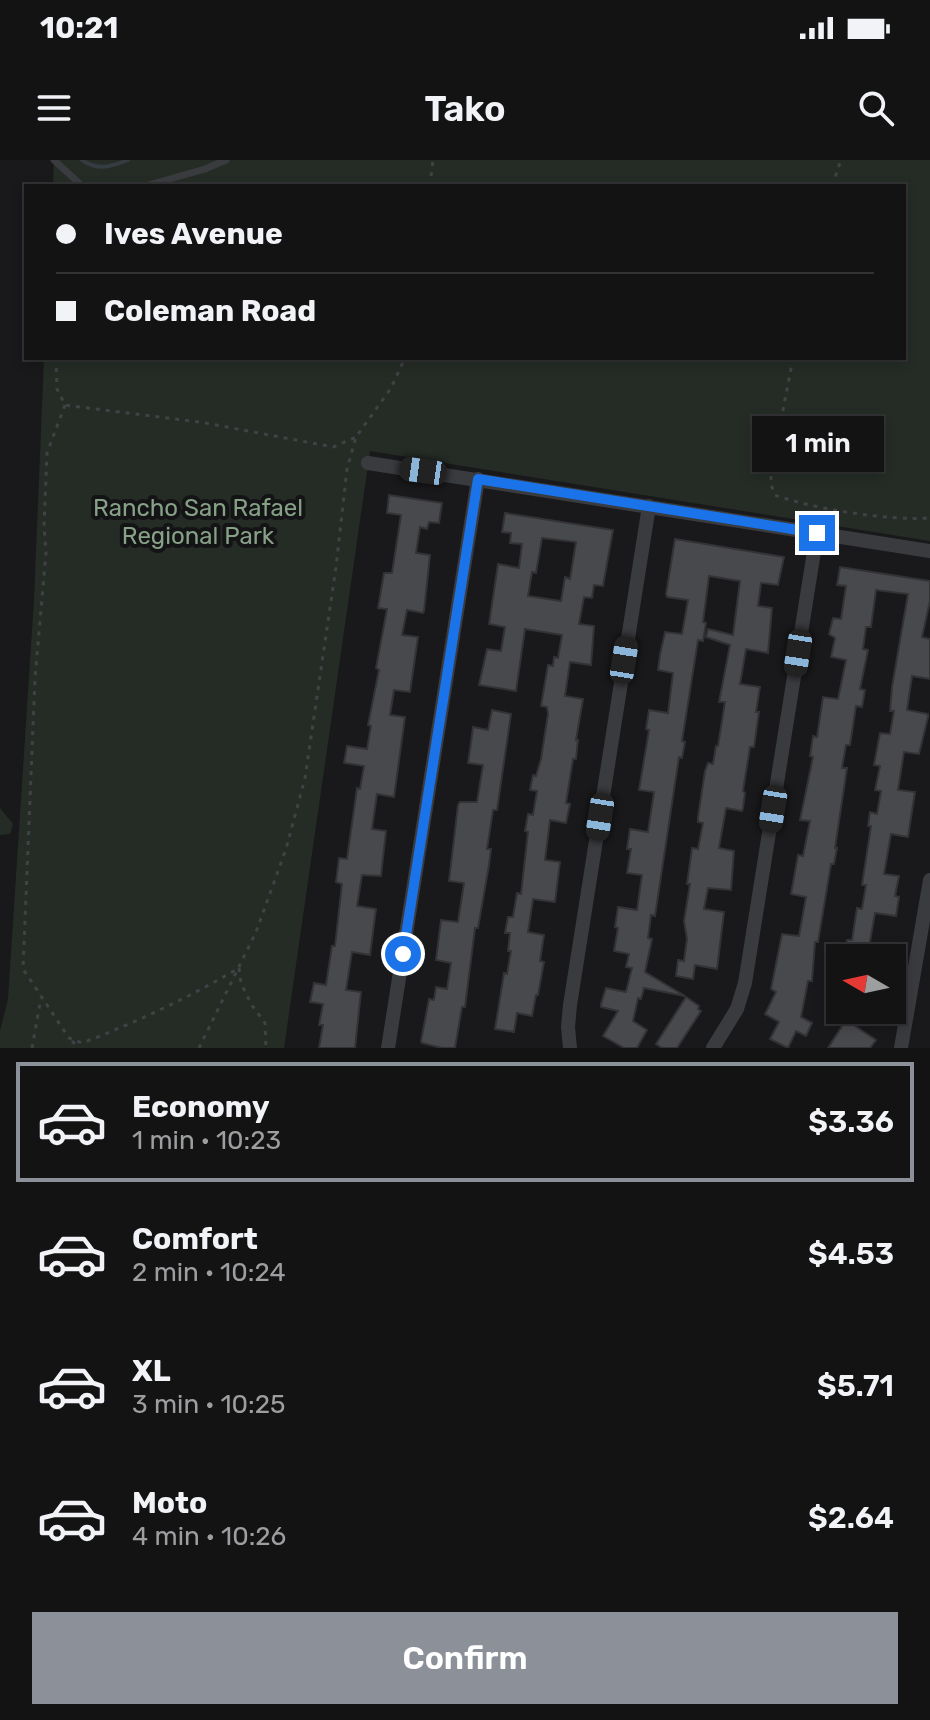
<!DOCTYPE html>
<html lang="en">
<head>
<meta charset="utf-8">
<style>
	body { margin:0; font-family:Rubik,sans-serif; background:#1c1c1d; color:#f1f3f6; height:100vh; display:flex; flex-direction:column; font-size:30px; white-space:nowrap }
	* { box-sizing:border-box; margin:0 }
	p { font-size:26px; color:#9d9ea0 }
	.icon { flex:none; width:44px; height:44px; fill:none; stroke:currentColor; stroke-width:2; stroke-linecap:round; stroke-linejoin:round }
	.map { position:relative; height:888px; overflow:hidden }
	.side { display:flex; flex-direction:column; background:#131314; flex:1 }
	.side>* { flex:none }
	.banner { position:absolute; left:24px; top:24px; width:882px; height:176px; border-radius:0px; box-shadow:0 4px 12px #0003,0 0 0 2px #323234; display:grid; align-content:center; height:176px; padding:0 32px; background:#131314 }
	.needle { width:52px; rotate:279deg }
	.controls { position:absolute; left:826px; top:784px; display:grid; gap:16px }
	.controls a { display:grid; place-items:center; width:80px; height:80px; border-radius:0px; background:#131314; box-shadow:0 4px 12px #0003,0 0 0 2px #323234; font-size:40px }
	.end { position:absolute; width:36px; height:36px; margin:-18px; border:10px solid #1a73e8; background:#fff; box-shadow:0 0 0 4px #fff }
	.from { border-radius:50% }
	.bubble { position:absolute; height:56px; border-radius:0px; background:#131314; box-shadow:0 4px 12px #0003,0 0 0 2px #323234; font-size:26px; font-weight:600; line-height:56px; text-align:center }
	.car { position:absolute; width:24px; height:48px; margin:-24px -12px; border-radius:10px; box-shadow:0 0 6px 2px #0007; background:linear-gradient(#222 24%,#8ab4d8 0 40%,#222 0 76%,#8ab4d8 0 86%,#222 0) }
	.banner b { display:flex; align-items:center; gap:28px; height:76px; font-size:30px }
	.banner b+b { border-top:2px solid #323234 }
	.banner i { width:20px; height:20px; background:#f1f3f6 }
	ul { padding:14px 0 0; list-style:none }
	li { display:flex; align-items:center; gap:24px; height:120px; margin:0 16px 12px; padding:0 16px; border:4px solid transparent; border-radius:0px }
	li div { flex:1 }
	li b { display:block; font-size:30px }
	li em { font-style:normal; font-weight:600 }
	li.current { border-color:#8c9099 }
	li>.icon { width:72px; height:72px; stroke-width:1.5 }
	.cta { display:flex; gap:16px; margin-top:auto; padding:16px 32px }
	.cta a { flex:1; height:92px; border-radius:0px; background:#8c9099; color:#fff; font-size:32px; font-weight:600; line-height:92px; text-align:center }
	.status { display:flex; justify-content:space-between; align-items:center; height:56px; padding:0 40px; background:#131314; direction:ltr }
	.status svg { height:22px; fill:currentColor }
	header { display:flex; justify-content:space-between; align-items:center; height:104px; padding:0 32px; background:#131314; font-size:36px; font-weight:600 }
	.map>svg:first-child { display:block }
	.green { fill:#252c26 }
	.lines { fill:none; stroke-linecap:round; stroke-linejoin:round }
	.stream { stroke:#343c42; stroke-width:4 }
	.building { fill:#48494d; stroke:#333336; stroke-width:2; fill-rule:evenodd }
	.path { stroke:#404246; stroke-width:3; stroke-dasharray:4 6; stroke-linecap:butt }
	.service { stroke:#3a3b3f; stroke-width:7 }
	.minor { stroke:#3a3b3f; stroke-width:14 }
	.route { stroke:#1a73e8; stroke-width:10 }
	.labels { text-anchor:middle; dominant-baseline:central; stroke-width:8; stroke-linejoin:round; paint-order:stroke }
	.park-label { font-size:24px; fill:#86a186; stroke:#141416 }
</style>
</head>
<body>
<div class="status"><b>10:21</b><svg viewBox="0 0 49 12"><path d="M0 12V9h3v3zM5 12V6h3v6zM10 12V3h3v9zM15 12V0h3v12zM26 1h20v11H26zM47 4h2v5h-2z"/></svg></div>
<header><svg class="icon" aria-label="menu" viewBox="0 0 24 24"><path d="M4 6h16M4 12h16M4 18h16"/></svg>Tako<svg class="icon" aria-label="search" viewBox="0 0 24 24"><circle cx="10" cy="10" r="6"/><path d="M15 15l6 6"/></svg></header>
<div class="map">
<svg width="930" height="888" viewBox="0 0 930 888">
	<rect width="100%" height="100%" fill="#19191b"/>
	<g class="green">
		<polygon points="54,0 930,0 930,381 370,291 284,888 0,888 0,871 8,839 34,440 44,198 904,198 904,26 53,26"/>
		<polygon points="0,648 13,664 10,674 0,675"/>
	</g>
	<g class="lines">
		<path class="stream" d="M82,0C98,11 110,7 128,0"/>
	</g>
	<g class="building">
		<polygon points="389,335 442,343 439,363 429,362 427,369 420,367 416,393 430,395 424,451 423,453 407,450 402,475 418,477 410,532 394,530 390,555 405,557 394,637 377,634 372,669 386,671 381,716 362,715 357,746 376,749 370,795 352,792 346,830 361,832 355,888 319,888 323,865 319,865 323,844 310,842 314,823 326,825 332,786 335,786 342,724 336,722 339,698 347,699 357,628 360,629 364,606 344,603 347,586 367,589 371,566 368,565 379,510 376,508 387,449 378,448 384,413 392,413 401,355 387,353"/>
		<path d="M505,353L613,370L603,426L594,425L592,438L584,437L579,464L594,466L591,505L570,502L565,536L583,539L576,580H578L576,599H573L566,643L570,644L566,663L550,660L545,700L560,702L555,742L533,739L528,772L544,775L540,801L544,802L538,835H536L532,856L517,853L514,872L495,869L504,813L507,814L511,791H508L510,773H505L508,757H513L517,733L521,734L528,672L525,671L528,654L533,655L537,631L530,630L533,615L536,616L541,599L548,554L547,547L541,546L548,505L553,506L554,497L558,498L562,475L525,469L516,531L479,525L487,489L501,491L505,467L489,464L498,404L519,408L522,384L510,383L511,373L502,372ZM542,378L576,382L570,419L565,417L561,441L528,436L532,412L536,413Z"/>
		<polygon points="675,379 784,397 778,425 761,423 758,446 772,448 768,493 746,489 740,524 760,527 756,552 759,552 754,587 750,587 743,631 745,633 743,648 742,651 726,648 719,688 734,691 731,730 708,728 704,749 724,752 717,809 695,805 693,819 676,816 678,800 684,801 687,779 684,761 690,724 687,724 692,688 698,689 703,663 698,662 698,657 705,611 708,603 713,604 716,586 718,586 725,542 719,542 730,485 706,477 708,469 733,475 740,421 709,416 703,462 706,463 703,481 698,480 682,581 685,582 682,598 679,597 655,756 651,755 648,778 652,779 645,812 685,836 644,828 641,839 638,838 633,861 647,870 637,888 624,888 603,876 618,851 601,847 601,844 606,828 626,832 632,808 626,807 629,794 614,791 618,768 615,767 618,747 637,750 642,715 627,713 631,689 627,689 630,669 648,672 654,632 639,630 649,570 646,569 649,550 668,553 673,513 658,510 660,495 665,472 682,474 688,440 667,437 666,434"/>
		<polygon points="840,407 930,421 930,441 922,477 930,479 930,519 912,516 907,550 928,554 928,557 919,594 904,592 898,630 915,632 908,677 891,674 884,714 899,716 895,736 899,737 896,756 875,753 869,787 896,791 895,798 844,798 847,780 852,780 857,748 862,749 866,725 862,725 871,666 868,666 870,652 877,654 881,631 875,630 880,606 874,605 880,573 890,574 894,551 890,551 892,527 908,434 876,430 871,467 866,467 863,489 868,490 860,529 865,530 862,547 856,546 850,585 846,585 842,608 847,608 835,688 837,688 834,704 831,704 818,782 815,782 812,821 808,821 801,857 812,863 806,876 796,871 788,888 770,879 779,862 765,854 776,832 771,829 782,774 799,776 806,737 791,734 798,695 803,696 810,661 800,660 813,597 810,596 813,576 817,577 823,537 838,539 846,500 831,497 835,478 829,474 833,458 841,459 846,426 837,425"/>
		<polygon points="492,550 511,554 497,650 493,650 487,689 491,689 489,705 478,768 475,768 465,847 462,847 455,888 442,888 422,883 421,881 429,839 434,840 436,827 447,829 451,803 436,800 441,760 458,762 464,723 449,721 458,645 460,642 477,642 483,605 468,603 471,583 473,567 488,570"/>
		<polygon points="686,837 699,846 698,849 701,851 677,888 662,888 656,884"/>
		<polygon points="828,844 840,846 840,861 825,858"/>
		<polygon points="846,860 876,880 870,888 828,888"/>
	</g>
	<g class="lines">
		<g class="path">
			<polyline points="430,26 433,0"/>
			<polyline points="832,26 841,0"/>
			<polyline points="56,198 57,229 65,245 206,263 333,287 356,277"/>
			<path d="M793,198L771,312V325L775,335C813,349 890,361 930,358"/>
			<path d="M65,245L47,293L44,366L46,393L35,518L23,809L69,878L82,883C137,862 188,838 239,808"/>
			<polyline points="239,808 241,823 251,844 265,863 266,888"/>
			<polyline points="72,881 79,888"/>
			<polyline points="32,888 41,838"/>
			<polyline points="199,888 256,772 286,689 305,618 336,407 347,309 356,277 391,228 405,198"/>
		</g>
		<g class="service">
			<polyline points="54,0 82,26"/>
			<polyline points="145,26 205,9 226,0"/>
		</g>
		<g class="minor">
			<polyline points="368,303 930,391"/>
			<polyline points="388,888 478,319"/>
			<polyline points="570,888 568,867 570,845 649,346"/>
			<polyline points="713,888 737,849 745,823 817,373"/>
			<polyline points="901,888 930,720"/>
		</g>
	</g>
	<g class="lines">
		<polyline class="route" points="403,794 478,319 817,373"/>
	</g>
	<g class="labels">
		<g class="park-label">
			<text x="198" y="348">Rancho San Rafael<tspan x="198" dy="28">Regional Park</tspan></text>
		</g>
	</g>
</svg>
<div class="controls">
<a><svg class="needle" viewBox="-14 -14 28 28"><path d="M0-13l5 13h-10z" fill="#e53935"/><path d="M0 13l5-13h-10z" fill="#9d9ea0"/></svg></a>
</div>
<i class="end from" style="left:403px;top:794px"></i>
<i class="end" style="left:817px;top:373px"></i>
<div class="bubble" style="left:752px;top:256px;width:132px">1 min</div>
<i class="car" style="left:423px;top:311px;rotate:278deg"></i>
<i class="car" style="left:798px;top:493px;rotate:189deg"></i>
<i class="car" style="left:624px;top:500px;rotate:9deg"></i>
<i class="car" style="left:773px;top:649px;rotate:189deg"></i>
<i class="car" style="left:600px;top:657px;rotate:189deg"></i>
<div class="banner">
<b><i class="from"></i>Ives Avenue</b>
<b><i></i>Coleman Road</b>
</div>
</div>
<section class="side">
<ul>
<li class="current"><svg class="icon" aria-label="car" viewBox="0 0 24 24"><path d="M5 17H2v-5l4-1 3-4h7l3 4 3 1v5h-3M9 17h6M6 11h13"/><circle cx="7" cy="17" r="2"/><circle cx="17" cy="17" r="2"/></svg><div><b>Economy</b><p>1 min · 10:23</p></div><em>$3.36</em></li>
<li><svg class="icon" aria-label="car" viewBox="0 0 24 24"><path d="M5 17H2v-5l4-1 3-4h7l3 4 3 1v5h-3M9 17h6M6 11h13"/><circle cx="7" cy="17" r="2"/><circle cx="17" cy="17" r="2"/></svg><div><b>Comfort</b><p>2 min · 10:24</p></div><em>$4.53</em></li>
<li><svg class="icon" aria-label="car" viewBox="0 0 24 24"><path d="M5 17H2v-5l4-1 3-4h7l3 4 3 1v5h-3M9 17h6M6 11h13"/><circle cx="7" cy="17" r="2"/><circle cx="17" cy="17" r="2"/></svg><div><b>XL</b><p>3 min · 10:25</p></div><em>$5.71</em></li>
<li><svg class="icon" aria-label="car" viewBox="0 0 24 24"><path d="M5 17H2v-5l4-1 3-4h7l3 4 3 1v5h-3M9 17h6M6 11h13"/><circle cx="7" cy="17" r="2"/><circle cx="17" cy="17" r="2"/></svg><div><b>Moto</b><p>4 min · 10:26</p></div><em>$2.64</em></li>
</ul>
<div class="cta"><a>Confirm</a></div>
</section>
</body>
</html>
